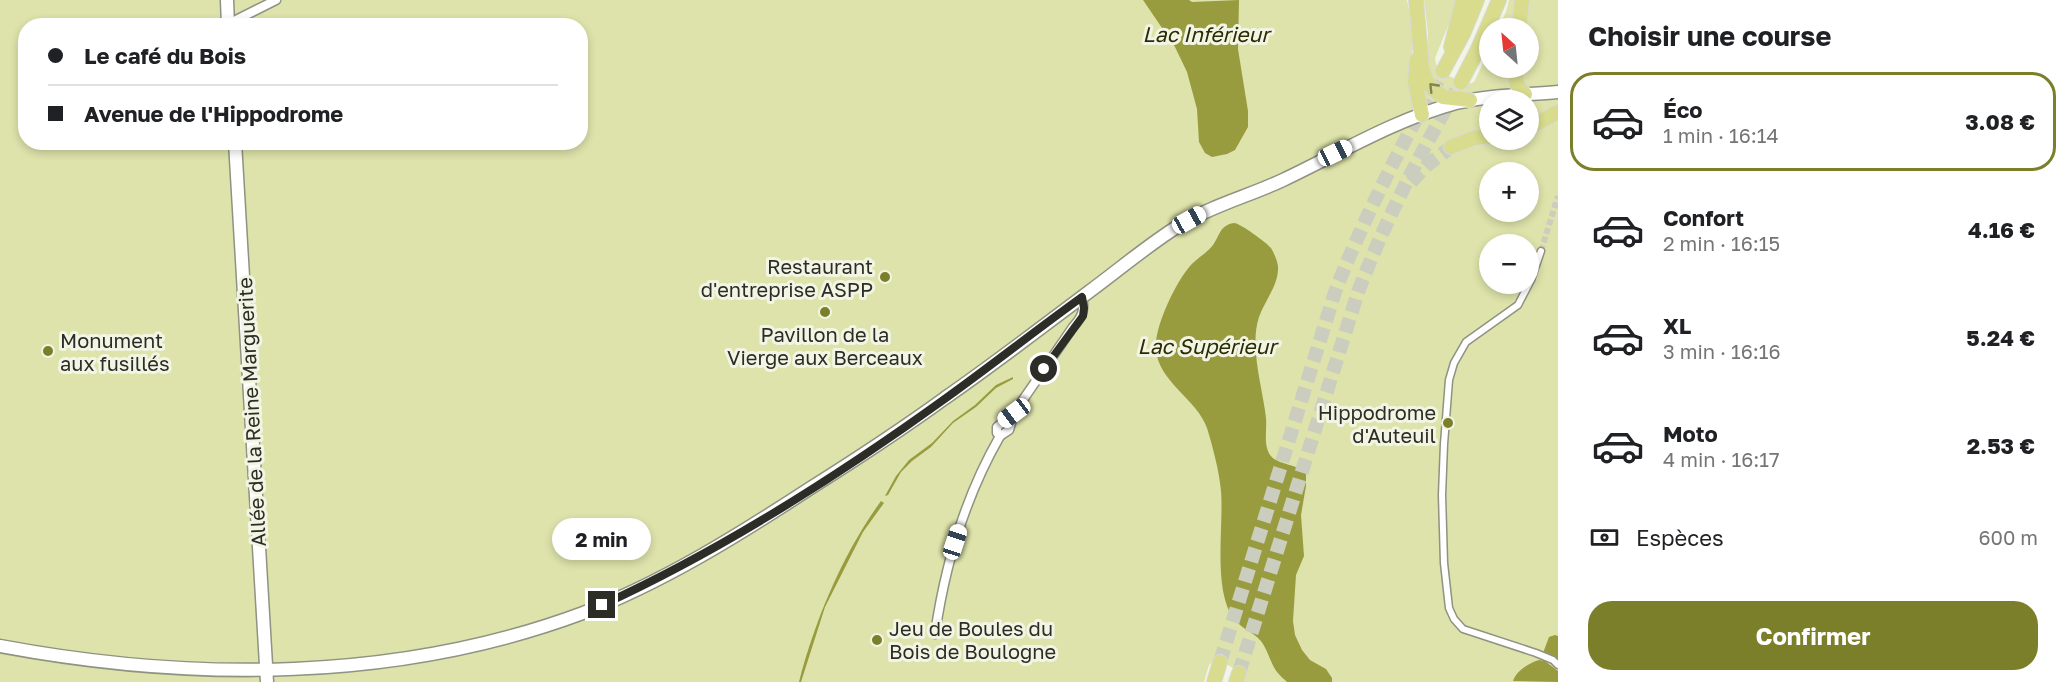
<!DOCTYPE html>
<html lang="fr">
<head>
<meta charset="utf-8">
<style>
	body { margin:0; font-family:"Golos Text",sans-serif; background:#f2f2f2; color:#202124; height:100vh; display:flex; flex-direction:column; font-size:22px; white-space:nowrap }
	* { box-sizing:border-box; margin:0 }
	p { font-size:20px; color:#757577 }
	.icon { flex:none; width:33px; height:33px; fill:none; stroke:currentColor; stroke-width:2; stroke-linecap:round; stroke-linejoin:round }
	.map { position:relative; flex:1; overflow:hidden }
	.drawer { display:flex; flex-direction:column; background:#fff; width:510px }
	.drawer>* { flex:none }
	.top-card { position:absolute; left:18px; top:18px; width:570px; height:132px; border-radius:24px; box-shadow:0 3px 9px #0003; display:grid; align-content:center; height:132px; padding:0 30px; background:#fff }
	.needle { width:39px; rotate:333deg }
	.buttons { position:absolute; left:1479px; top:18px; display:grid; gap:12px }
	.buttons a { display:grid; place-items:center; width:60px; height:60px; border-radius:50%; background:#fff; box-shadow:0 3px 9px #0003; font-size:30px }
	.end { position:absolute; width:27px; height:27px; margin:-14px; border:8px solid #2c2d26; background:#fff; box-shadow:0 0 0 3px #fff }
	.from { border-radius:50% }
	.bubble { position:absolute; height:42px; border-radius:21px; background:#fff; box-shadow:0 3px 9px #0003; font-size:20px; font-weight:700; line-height:42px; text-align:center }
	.car { position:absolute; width:18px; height:36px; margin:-18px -9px; border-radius:8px; box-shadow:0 0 4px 2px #0007; background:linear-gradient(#fff 24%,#345 0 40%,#fff 0 76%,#345 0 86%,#fff 0) }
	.top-card b { display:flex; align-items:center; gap:21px; height:57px; font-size:22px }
	.top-card b+b { border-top:2px solid #e0e0e0 }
	.top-card i { width:15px; height:15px; background:#202124 }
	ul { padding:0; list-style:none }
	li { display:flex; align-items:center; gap:18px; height:99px; margin:0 12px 9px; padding:0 18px; border:3px solid transparent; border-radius:24px }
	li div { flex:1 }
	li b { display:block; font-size:22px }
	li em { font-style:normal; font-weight:700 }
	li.selected { border-color:#7c7f29 }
	li>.icon { width:54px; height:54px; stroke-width:1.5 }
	h2 { padding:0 30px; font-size:27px; line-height:72px }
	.pay { display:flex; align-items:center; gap:15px; height:66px; padding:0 30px; font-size:22px }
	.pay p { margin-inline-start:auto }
	.primary-button { display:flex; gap:12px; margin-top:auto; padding:12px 30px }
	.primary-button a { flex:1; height:69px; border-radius:24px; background:#7c7f29; color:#fff; font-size:24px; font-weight:700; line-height:69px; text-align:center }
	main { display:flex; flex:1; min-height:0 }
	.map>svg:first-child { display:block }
	.green { fill:#dee3ab; fill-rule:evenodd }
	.water { fill:#989c3f }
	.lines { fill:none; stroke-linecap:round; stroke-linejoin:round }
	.pedestrian-tunnel { stroke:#cbcdbe; stroke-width:6; stroke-dasharray:6 3; stroke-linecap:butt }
	.trunk-tunnel { stroke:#cbcdbe; stroke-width:14; stroke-dasharray:14 7; stroke-linecap:butt }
	.pedestrian-casing { stroke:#909282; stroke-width:9 }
	.minor-casing { stroke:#909282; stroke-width:11 }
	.secondary-casing { stroke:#909282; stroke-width:15 }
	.trunk-casing { stroke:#d9d9d8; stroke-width:16 }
	.pedestrian { stroke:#fff; stroke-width:6 }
	.minor { stroke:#fff; stroke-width:8 }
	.secondary { stroke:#fff; stroke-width:12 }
	.trunk { stroke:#d8dc8c; stroke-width:14 }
	.oneway { stroke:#828459 }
	.route { stroke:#2c2d26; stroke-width:8 }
	.poi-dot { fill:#7c7f29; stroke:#f3f5e4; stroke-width:2 }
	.labels { text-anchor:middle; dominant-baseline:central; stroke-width:6; stroke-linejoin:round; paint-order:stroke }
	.poi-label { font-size:20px; fill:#2c2d26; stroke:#f3f5e4; text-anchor:end }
	.street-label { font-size:20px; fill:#2c2d26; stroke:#f3f5e4 }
	.water-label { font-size:21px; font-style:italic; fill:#2a2c03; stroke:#f3f5e4 }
</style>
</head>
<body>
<main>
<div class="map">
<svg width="1558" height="682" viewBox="0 0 1558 682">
	<rect width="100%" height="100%" fill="#f3f5e4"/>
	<g class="green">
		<path d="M0,0H1407L1412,25V54L1427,57L1428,33L1424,0H1458L1456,5L1453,6L1455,9L1435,58L1436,64L1440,71L1466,85L1474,82L1489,51L1490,68H1528V28H1525L1528,0H1558V107L1529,122L1528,100H1490L1489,132L1464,146L1495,140H1528L1529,133L1558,118V682H1245C1241,671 1226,662 1214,660L1209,665L1204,682H0ZM26,26H580V142H26ZM1490,172H1528V212H1490ZM1490,244H1528V284H1490Z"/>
		<polygon points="1509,0 1519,0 1515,28 1499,28 1502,27 1500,24 1506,12"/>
	</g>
	<g class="water">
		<polygon points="1143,0 1189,0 1192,2 1239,0 1238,49 1248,111 1248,127 1235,150 1227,154 1212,157 1205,153 1199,142 1197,109 1187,72 1175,47"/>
		<path d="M1234,223C1240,223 1267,243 1271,248C1274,253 1277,260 1278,266C1279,285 1265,300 1259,317C1249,347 1263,389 1266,418C1267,429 1264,441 1268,451C1273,466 1297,462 1306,474V486L1301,515L1304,556L1296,575L1293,621L1295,635L1302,650L1310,660L1326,669L1332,678V682H1287C1284,679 1280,676 1277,672C1270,663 1268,649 1260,640C1253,632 1242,629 1235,620C1212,592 1224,526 1221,491C1219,470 1213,448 1207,428C1197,399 1158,382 1156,349C1154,327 1176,282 1190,266C1197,258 1207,253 1213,245C1220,235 1220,225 1234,223Z"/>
		<polygon points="1013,377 1013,379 996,388 976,407 953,423 931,447 912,461 901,472 888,495 885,496 896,476 909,460 932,443 953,421 975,405 996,385"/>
		<path d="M881,501L884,503L863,532L825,607L801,682H799C815,620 843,553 881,501Z"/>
		<polygon points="1555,635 1558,636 1558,659 1543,653 1549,637"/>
		<path d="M1539,660L1545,661L1558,671V682L1513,681C1516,671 1529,663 1539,660Z"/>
	</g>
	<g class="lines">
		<polyline class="pedestrian-tunnel" points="1541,251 1558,196"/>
		<g class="trunk-tunnel">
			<polyline points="1411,182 1426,166 1451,147"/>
			<path d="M1220,662L1335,292C1365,215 1402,143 1443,71"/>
			<path d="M1239,673L1358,292C1386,218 1422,150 1461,82"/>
		</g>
		<g class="pedestrian-casing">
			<polyline id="pedestrian" points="1541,251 1531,280 1518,305 1466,342 1454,363 1449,380 1444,444 1442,495 1444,563 1449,608 1454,619 1463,629 1536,653 1553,660 1558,665"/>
		</g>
		<g class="minor-casing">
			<g id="minor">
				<polyline points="228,24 276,0"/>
				<path d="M1014,413L1009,430L1000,436L997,433V427L1014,413L1073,327C1082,317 1085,311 1082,297"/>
				<path d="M935,634C945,565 965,497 1000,436"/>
			</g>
		</g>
		<g class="secondary-casing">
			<g id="secondary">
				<polyline points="227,0 228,26"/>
				<polyline points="235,142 267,682"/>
				<path d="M0,646C192,682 398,682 583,613C663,582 737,536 809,489C855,460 901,430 945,398C994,364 1042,327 1090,291C1120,269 1149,244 1180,225C1213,205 1249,196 1283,180C1340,153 1394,120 1456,103C1489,95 1524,95 1558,92"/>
			</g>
		</g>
		<g class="trunk-casing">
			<g id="trunk">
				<polyline points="1416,0 1422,68 1426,80 1431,87 1443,97 1470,100"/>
				<polyline points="1519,28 1522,0"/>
				<polyline points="1451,47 1463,0"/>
				<polyline points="1417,60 1415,82 1422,115"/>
				<polyline points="1514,68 1517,85 1525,94"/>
				<polyline points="1443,71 1463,34 1477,0"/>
				<polyline points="1461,82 1477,51 1499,0"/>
				<polyline points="1528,128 1558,112"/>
				<polyline points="1451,147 1474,138 1490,136"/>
				<polyline points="1214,682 1220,662"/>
				<polyline points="1236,682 1239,673"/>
			</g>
		</g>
		<use href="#pedestrian" class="pedestrian"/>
		<use href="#minor" class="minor"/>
		<use href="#secondary" class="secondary"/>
		<use href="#trunk" class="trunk"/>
	</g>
	<defs><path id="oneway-chevron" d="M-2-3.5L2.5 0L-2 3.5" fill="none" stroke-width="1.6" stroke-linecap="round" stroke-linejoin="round" transform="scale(1.5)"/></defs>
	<use class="oneway" href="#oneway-chevron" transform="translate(1433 87) rotate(-134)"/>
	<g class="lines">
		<path class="route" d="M602,605C724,549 838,476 946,398C992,365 1036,330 1082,297L1084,308L1083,316L1044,369"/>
	</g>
	<g class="poi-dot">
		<circle cx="885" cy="277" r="6"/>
		<circle cx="825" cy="312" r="6"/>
		<circle cx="48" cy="351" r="6"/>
		<circle cx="1448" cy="423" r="6"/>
		<circle cx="877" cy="640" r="6"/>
	</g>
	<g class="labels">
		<g class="poi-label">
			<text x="873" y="266">Restaurant<tspan x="873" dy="23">d'entreprise ASPP</tspan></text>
			<text x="825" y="334" text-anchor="middle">Pavillon de la<tspan x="825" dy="23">Vierge aux Berceaux</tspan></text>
			<text x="60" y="340" text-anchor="start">Monument<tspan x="60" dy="23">aux fusillés</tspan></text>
			<text x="1436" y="412">Hippodrome<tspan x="1436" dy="23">d'Auteuil</tspan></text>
			<text x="889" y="628" text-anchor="start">Jeu de Boules du<tspan x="889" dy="23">Bois de Boulogne</tspan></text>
		</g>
		<g class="street-label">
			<text transform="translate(251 412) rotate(-93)">Allée de la Reine Marguerite</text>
		</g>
		<g class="water-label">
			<text x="1206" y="34">Lac Inférieur</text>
			<text x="1207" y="346">Lac Supérieur</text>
		</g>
	</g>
</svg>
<div class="buttons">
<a><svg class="needle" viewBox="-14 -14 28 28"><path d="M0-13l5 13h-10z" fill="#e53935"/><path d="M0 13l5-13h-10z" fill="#757577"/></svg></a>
<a><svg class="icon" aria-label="layers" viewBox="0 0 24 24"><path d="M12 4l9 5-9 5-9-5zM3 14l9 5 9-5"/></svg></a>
<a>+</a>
<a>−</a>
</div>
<i class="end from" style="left:1044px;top:369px"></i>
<i class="end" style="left:602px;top:605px"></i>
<div class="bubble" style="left:552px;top:518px;width:99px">2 min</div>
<i class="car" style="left:1335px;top:153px;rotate:64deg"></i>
<i class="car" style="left:1189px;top:220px;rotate:61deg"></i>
<i class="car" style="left:1014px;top:413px;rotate:233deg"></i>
<i class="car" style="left:955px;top:542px;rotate:18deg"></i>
<div class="top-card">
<b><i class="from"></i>Le café du Bois</b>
<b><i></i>Avenue de l'Hippodrome</b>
</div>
</div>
<section class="drawer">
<h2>Choisir une course</h2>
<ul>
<li class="selected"><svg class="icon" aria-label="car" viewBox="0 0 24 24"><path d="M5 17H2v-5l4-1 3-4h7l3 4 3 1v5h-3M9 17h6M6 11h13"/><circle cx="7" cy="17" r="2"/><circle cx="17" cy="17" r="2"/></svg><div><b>Éco</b><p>1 min · 16:14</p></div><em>3.08 €</em></li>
<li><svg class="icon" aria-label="car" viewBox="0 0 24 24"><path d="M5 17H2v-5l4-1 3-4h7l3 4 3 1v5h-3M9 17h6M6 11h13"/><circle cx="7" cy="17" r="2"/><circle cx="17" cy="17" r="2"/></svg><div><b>Confort</b><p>2 min · 16:15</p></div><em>4.16 €</em></li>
<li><svg class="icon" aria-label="car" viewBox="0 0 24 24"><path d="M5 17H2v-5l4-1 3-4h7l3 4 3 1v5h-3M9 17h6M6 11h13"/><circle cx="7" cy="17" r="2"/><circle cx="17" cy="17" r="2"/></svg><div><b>XL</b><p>3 min · 16:16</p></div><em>5.24 €</em></li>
<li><svg class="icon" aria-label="car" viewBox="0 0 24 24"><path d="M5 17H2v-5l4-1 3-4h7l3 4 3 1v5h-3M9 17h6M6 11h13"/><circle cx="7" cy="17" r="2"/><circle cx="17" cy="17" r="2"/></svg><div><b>Moto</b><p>4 min · 16:17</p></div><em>2.53 €</em></li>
</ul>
<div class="pay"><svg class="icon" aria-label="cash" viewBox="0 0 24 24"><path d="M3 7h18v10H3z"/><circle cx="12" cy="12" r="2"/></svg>Espèces<p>600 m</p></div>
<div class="primary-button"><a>Confirmer</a></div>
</section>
</main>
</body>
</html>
